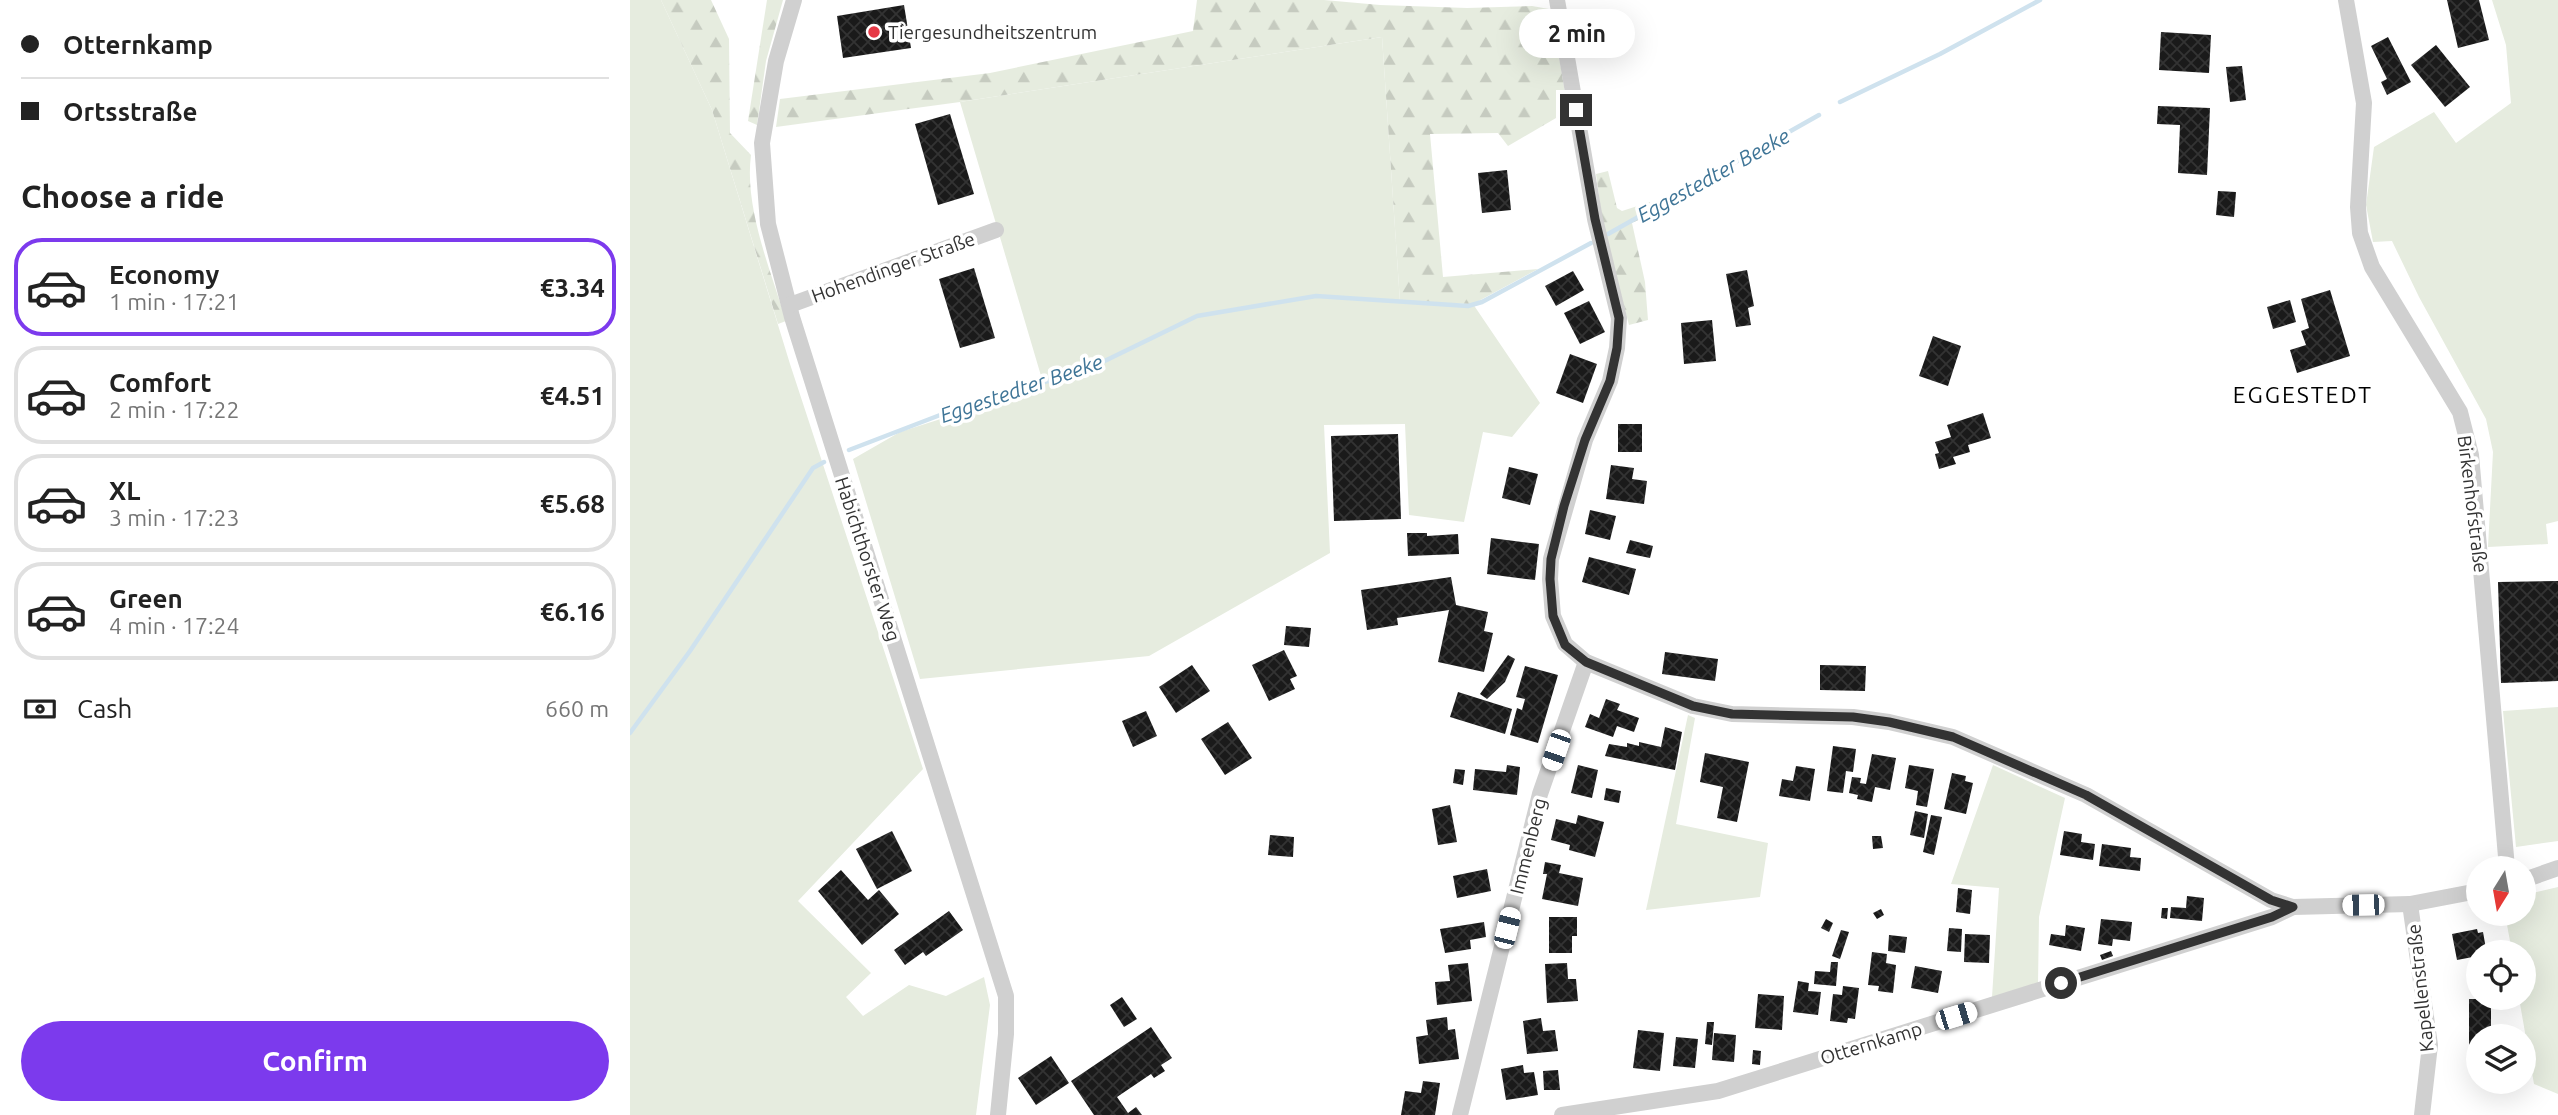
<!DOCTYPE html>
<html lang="en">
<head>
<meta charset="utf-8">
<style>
	body { margin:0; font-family:Ubuntu,sans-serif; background:#f6f6f6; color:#222; height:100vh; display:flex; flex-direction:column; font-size:26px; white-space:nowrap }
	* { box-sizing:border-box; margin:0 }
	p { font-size:23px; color:#767676 }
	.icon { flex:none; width:38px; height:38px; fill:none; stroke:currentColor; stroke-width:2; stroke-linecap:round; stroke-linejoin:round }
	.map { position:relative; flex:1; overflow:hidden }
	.sheet { display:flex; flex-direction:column; background:#fff; width:630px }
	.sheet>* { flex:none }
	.banner { display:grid; align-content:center; height:154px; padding:0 21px; background:#fff }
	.needle { width:46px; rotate:191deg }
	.fabs { position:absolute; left:1836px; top:856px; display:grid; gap:14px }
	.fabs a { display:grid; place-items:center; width:70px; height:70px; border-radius:50%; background:#fff; box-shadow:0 7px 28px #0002; font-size:35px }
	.end { position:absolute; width:32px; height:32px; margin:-16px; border:9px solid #333; background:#fff; box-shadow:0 0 0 4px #fff }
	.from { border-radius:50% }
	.bubble { position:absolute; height:49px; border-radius:24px; background:#fff; box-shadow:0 7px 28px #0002; font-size:23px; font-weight:600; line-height:49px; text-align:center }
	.car { position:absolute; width:21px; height:42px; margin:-21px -10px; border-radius:9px; box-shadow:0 0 5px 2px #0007; background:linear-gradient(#fff 24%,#345 0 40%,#fff 0 76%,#345 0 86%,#fff 0) }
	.banner b { display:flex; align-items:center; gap:24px; height:66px; font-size:26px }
	.banner b+b { border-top:2px solid #e0e0e0 }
	.banner i { width:18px; height:18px; background:#222 }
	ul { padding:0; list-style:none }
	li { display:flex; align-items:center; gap:21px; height:98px; margin:0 14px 10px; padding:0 7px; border:4px solid #e0e0e0; border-radius:28px }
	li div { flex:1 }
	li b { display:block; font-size:26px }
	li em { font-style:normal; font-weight:600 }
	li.on { border-color:#7c3aed }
	li>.icon { width:63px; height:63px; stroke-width:1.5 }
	h2 { padding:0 21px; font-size:32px; line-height:84px }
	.pay { display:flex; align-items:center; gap:18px; height:77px; padding:0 21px; font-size:26px }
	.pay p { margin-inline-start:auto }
	.button { display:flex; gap:14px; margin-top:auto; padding:14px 21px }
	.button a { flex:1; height:80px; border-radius:42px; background:#7c3aed; color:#fff; font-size:28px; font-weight:600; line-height:80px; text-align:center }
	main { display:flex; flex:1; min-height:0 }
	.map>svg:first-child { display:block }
	.green { fill:#e6ecdf }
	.forest { fill:url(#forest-firs) }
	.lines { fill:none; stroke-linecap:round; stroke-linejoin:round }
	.stream { stroke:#cfe2ee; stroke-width:4.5 }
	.building { fill:url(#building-cross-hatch) }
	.minor { stroke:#d0d0d0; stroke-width:16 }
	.route { stroke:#333; stroke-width:9 }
	.poi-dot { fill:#e63946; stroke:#fff; stroke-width:2.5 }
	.labels { text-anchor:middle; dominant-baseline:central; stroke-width:7; stroke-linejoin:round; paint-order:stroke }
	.poi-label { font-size:19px; fill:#333; stroke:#fff; text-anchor:start }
	.street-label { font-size:19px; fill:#333; stroke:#fff }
	.water-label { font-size:21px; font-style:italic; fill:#3f7597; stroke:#fff }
	.quarter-label { font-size:23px; letter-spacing:2px; fill:#000; stroke:#fff }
</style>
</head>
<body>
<main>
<section class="sheet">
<div class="banner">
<b><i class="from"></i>Otternkamp</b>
<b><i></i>Ortsstraße</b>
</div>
<h2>Choose a ride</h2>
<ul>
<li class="on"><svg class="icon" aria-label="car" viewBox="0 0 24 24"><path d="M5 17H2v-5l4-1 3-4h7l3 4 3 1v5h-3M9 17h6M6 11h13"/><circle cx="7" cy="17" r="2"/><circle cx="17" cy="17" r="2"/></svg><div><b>Economy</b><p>1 min · 17:21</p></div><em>€3.34</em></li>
<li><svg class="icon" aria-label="car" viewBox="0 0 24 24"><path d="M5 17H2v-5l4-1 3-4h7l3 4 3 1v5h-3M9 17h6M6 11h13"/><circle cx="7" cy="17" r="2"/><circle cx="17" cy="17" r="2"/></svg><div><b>Comfort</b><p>2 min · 17:22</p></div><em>€4.51</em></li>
<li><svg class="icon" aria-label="car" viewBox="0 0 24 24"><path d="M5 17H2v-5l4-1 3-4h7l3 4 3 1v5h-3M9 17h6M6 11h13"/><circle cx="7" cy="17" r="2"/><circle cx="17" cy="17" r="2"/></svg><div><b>XL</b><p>3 min · 17:23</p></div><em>€5.68</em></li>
<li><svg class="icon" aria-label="car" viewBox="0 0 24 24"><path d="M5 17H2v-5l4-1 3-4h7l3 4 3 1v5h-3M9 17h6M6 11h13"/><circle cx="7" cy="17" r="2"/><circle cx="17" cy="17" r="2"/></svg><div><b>Green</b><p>4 min · 17:24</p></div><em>€6.16</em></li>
</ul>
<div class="pay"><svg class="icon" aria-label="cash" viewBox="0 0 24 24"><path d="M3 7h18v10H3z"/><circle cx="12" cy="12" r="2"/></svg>Cash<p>660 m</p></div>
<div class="button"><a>Confirm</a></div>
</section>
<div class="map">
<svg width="1928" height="1115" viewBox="0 0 1928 1115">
	<defs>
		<pattern id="forest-firs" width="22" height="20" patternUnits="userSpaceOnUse" patternTransform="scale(1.75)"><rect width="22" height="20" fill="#e6ecdf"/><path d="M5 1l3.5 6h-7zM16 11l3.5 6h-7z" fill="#c6cbc0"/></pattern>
		<pattern id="building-cross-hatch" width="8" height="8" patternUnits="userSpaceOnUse" patternTransform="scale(1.75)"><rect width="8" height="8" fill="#1a1a1a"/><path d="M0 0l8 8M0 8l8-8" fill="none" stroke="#333"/></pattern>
	</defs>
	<rect width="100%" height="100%" fill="#fff"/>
	<g class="green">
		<polygon points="0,0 31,0 82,110 160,364 293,769 168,901 241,973 216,997 233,1016 279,985 316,996 354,977 360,1005 346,1115 0,1115"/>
		<polygon points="1862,0 1928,0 1928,521 1916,524 1918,544 1858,547 1863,452 1856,419 1789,297 1762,241 1743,242 1736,205 1744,147 1804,112 1826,143 1881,103 1876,45"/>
		<polygon points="752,37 770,302 843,304 910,403 882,437 853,432 834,522 779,515 775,424 694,425 700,553 519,656 290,679 223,459 270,432 414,386 330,102"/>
		<polygon points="1928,707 1928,841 1886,847 1873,711"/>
		<polygon points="1058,715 1065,718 1046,824 1138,843 1130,897 1016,910"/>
		<polygon points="1363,765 1435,798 1409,917 1408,984 1362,997 1369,888 1321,884"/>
		<polygon points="1928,887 1928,1094 1904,1084 1889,998 1894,998 1894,952 1882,952 1875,914 1894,914 1894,895"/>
	</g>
	<g class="forest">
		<path d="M31,0H81L99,39L100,133L121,155C114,208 141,271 156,321L148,324L82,110Z"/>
		<polygon points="137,0 153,0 136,61 127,125 118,121"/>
		<polygon points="567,0 694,0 750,5 837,8 902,6 919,9 923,20 938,111 878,146 868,133 800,134 813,277 908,269 843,304 770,302 752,37 330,102 146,127 150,99 360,73 563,31"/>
		<polygon points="978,171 987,208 992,211 1020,202 1023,213 1002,223 1015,282 1018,320 999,325 973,227 966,174"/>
	</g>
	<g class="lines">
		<g class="stream">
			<polyline points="1210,102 1310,54 1410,0"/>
			<polyline points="978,234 1189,115"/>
			<polyline points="219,450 357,397 452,372 567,316 686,296 838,306 852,302 961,243"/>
			<polyline points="0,733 60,651 183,468 194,462"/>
		</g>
	</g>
	<g class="building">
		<polygon points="1817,0 1849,0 1859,40 1828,48"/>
		<polygon points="274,5 281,48 213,58 207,16"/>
		<polygon points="1531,32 1581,35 1579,73 1529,70"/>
		<polygon points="1758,37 1781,82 1757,95 1751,82 1757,79 1741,46"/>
		<polygon points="1806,45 1840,87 1815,107 1781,65"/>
		<polygon points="1612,66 1616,100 1600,102 1596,67"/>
		<polygon points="1528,106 1580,108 1577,175 1548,173 1550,125 1527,124"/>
		<polygon points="320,114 344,194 308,205 285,124"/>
		<polygon points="877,170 881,210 852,213 848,173"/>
		<polygon points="1588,191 1606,192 1604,217 1586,215"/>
		<polygon points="344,268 365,338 330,348 309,279"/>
		<polygon points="1117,270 1124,306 1118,308 1121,325 1106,327 1096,274"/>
		<polygon points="943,271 954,290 926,306 915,286"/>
		<polygon points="1700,290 1720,356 1667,373 1660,350 1676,345 1671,331 1679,328 1671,299"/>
		<polygon points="1660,300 1666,322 1643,329 1637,307"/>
		<polygon points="959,301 975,332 950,344 934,313"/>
		<polygon points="1082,320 1086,361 1054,364 1051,323"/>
		<polygon points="1303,336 1331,346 1318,386 1289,376"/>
		<polygon points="940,354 967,364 953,403 926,393"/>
		<polygon points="1353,413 1361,438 1338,445 1340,452 1323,457 1326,464 1309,469 1305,454 1309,453 1305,442 1321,437 1317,425"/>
		<rect x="988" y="424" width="24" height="28"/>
		<polygon points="768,434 771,519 704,521 701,436"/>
		<polygon points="981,465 1004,468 1002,479 1017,481 1014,504 976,499"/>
		<polygon points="879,467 908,474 900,505 872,498"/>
		<polygon points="960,510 986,516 980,540 955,534"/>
		<polygon points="777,533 797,533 797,536 828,534 829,554 778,556"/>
		<polygon points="861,538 909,544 905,580 857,574"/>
		<polygon points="1000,540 1023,546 1020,558 996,553"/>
		<polygon points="959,557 1006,569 999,595 952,582"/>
		<polygon points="821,577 826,605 858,612 854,631 863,633 854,672 808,662 819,610 767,618 768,625 737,630 731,590"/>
		<polygon points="1928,581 1928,681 1871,683 1868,582"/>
		<polygon points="656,626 681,628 679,647 654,645"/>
		<polygon points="654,650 667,676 660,679 665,689 639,701 622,665"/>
		<polygon points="1035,652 1088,659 1085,681 1032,674"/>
		<polygon points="878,655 885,659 875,682 857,699 850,694"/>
		<polygon points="562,665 580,691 546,713 529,687"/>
		<polygon points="1190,665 1236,666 1235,691 1190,690"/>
		<polygon points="895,666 928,675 908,743 880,735 887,708 892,710 895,699 886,697"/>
		<polygon points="828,692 882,709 875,734 820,717"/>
		<polygon points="976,699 990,704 987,710 1009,718 1004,732 987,726 983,737 955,727 960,714 969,718"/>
		<polygon points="516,711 527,736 503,747 492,721"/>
		<polygon points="598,722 622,758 595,775 571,739"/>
		<polygon points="1035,727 1052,732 1045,770 975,756 979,744 997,747 997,743 1009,746 1009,742 1031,747"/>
		<polygon points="1203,746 1226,749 1223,772 1216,771 1213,793 1197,791"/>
		<polygon points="1075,753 1119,762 1107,822 1087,818 1093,787 1070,782"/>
		<polygon points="1242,754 1266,758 1260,790 1245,787 1242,802 1227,799 1228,795 1219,793 1222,777 1231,778 1230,783 1236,784"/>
		<polygon points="877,765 890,767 887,795 843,790 845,769 876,772"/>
		<polygon points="948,765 968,770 962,798 941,793"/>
		<polygon points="1279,765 1304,769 1297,807 1286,805 1288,791 1275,788"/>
		<polygon points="1166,766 1185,769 1180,801 1149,796 1152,779 1163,781"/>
		<polygon points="825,769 835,770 833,785 823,783"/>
		<polygon points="1322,773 1336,776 1335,781 1343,783 1336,814 1314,809"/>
		<polygon points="976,788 991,791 989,803 974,800"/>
		<polygon points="820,805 827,842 808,845 802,809"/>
		<polygon points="1285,811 1298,814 1294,838 1280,835"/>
		<polygon points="948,815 974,822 965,857 939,850 940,845 921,840 926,819 946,824"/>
		<polygon points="1301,815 1312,817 1304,855 1293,852"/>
		<polygon points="262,831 282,871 247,889 226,849"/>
		<polygon points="1434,831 1452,834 1451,842 1465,844 1463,860 1430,855"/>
		<polygon points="640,835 664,837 663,857 638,855"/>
		<polygon points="1242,836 1251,836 1253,848 1243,849"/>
		<polygon points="1472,844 1501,848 1500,857 1511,858 1510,871 1469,866"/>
		<polygon points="915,862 931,865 929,873 953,878 948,906 912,899 917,874 913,874"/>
		<polygon points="857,869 861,891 827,898 823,876"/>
		<polygon points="211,870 238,900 249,890 269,914 232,945 188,891"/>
		<polygon points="1328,888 1342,890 1340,914 1326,912"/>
		<polygon points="1557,896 1574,898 1572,921 1540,918 1541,907 1556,908"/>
		<polygon points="1532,908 1538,908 1537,919 1531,918"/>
		<polygon points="1251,909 1254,915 1247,919 1243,913"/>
		<polygon points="319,911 333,930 296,956 293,952 275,965 264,950"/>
		<polygon points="919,917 947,917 947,936 942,936 942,953 919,953"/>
		<polygon points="1196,919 1203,923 1199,932 1191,928"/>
		<polygon points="1471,919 1502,922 1500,941 1483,939 1482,946 1468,944"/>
		<polygon points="854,922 856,937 840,940 841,949 815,953 810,929"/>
		<polygon points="1436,925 1455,928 1451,951 1419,945 1421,934 1435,936"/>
		<polygon points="1319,928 1332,929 1331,952 1317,951"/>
		<polygon points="1847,929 1848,933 1853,932 1856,949 1848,952 1848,956 1827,960 1822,934"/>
		<polygon points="1211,930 1219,932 1210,959 1202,956"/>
		<polygon points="1335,934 1360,935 1359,963 1334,962"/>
		<polygon points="1259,935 1277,937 1275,953 1258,951"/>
		<polygon points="1481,951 1483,956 1472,960 1470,955"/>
		<polygon points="1242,952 1257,954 1256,963 1266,965 1263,993 1248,991 1249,986 1238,985"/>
		<polygon points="1201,962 1208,962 1206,986 1184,984 1185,971 1200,972"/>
		<polygon points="838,963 842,1001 807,1005 805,982 820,981 818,965"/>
		<polygon points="937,963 938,979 946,979 948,1001 917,1003 915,964"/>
		<polygon points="1285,966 1312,971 1308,993 1281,988"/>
		<polygon points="1168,981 1179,983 1178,991 1191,992 1188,1015 1163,1012"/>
		<polygon points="1213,986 1229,988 1225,1019 1218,1018 1217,1023 1200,1021 1203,994 1212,995"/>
		<polygon points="1128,994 1154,996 1152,1030 1125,1028"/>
		<polygon points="492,997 507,1019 494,1027 480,1005"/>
		<polygon points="1839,999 1861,999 1861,1026 1870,1026 1870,1036 1848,1036 1848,1053 1839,1053"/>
		<polygon points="817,1017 818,1030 825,1029 829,1059 789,1064 786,1037 798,1035 796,1020"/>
		<polygon points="911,1018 913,1031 925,1030 928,1051 897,1054 893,1021"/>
		<polygon points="1077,1022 1084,1022 1082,1045 1075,1044"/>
		<polygon points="521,1027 542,1058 531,1065 535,1071 524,1078 521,1074 487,1097 498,1113 506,1107 512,1115 464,1115 441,1081"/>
		<polygon points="1008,1030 1034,1033 1030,1071 1003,1068"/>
		<polygon points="1084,1033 1106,1035 1104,1062 1082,1060"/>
		<polygon points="1046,1037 1068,1039 1065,1068 1043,1066"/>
		<polygon points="1123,1050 1131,1051 1130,1065 1122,1064"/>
		<polygon points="421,1056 439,1083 406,1105 388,1078"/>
		<polygon points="893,1065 894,1073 904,1072 908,1095 876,1100 871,1069"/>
		<polygon points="928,1070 930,1090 914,1090 913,1071"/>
		<polygon points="793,1081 810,1083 805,1115 771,1115 775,1091 791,1093"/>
	</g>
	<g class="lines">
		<g class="minor">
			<polyline points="164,0 146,61 132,143 138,224 162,317 376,996 376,1034 368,1115"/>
			<polyline points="927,0 965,219 989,318 987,348 980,381 955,440 921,559 920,579 923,616 935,644 956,662 1063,706 1102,714 1223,717 1259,722 1323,737 1456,795 1641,900 1663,907 1780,904 1848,891"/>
			<polyline points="1716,0 1734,103 1728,207 1730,233 1742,267 1830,412 1841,455 1877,868"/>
			<polyline points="160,305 366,230"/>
			<polyline points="1894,880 1928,868"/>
			<polyline points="1780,904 1800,1045 1792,1115"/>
			<polyline points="830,1115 910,794 956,662"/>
			<polyline points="932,1115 1088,1091 1642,917 1663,907"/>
		</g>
	</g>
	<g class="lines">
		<polyline class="route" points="946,110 965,219 989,318 987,348 980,381 955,440 934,506 921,559 920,579 923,616 935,645 956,662 1063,706 1102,714 1223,717 1259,722 1323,737 1456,795 1641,900 1663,907 1642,917 1431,983"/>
	</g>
	<circle class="poi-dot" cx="244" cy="32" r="7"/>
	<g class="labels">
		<g class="poi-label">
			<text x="258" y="32">Tiergesundheitszentrum</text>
		</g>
		<g class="street-label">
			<text transform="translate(263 267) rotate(-20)">Hohendinger Straße</text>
			<text transform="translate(1843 504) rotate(83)">Birkenhofstraße</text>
			<text transform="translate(238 559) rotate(72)">Habichthorster Weg</text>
			<text transform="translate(898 846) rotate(-76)">Immenberg</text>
			<text transform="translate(1790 988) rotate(-96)">Kapellenstraße</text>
			<text transform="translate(1241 1043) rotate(-17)">Otternkamp</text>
		</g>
		<g class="water-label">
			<text transform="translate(1083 175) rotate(-29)">Eggestedter Beeke</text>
			<text transform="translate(391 388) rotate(-19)">Eggestedter Beeke</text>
		</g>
		<g class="quarter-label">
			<text x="1673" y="394">EGGESTEDT</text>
		</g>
	</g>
</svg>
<div class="fabs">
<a><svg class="needle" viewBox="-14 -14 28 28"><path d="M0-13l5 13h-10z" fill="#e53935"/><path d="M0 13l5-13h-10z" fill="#767676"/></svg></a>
<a><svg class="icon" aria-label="locate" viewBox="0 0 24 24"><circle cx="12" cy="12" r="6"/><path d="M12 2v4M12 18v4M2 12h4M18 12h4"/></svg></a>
<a><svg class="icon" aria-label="layers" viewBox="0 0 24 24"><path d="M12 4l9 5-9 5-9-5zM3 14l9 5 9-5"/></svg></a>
</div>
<i class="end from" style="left:1431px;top:983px"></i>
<i class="end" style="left:946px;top:110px"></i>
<div class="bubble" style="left:889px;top:9px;width:116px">2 min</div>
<i class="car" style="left:926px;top:750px;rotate:199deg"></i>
<i class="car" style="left:1733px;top:905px;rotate:269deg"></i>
<i class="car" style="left:877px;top:928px;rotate:14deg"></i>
<i class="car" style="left:1326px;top:1016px;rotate:73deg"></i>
</div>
</main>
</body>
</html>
